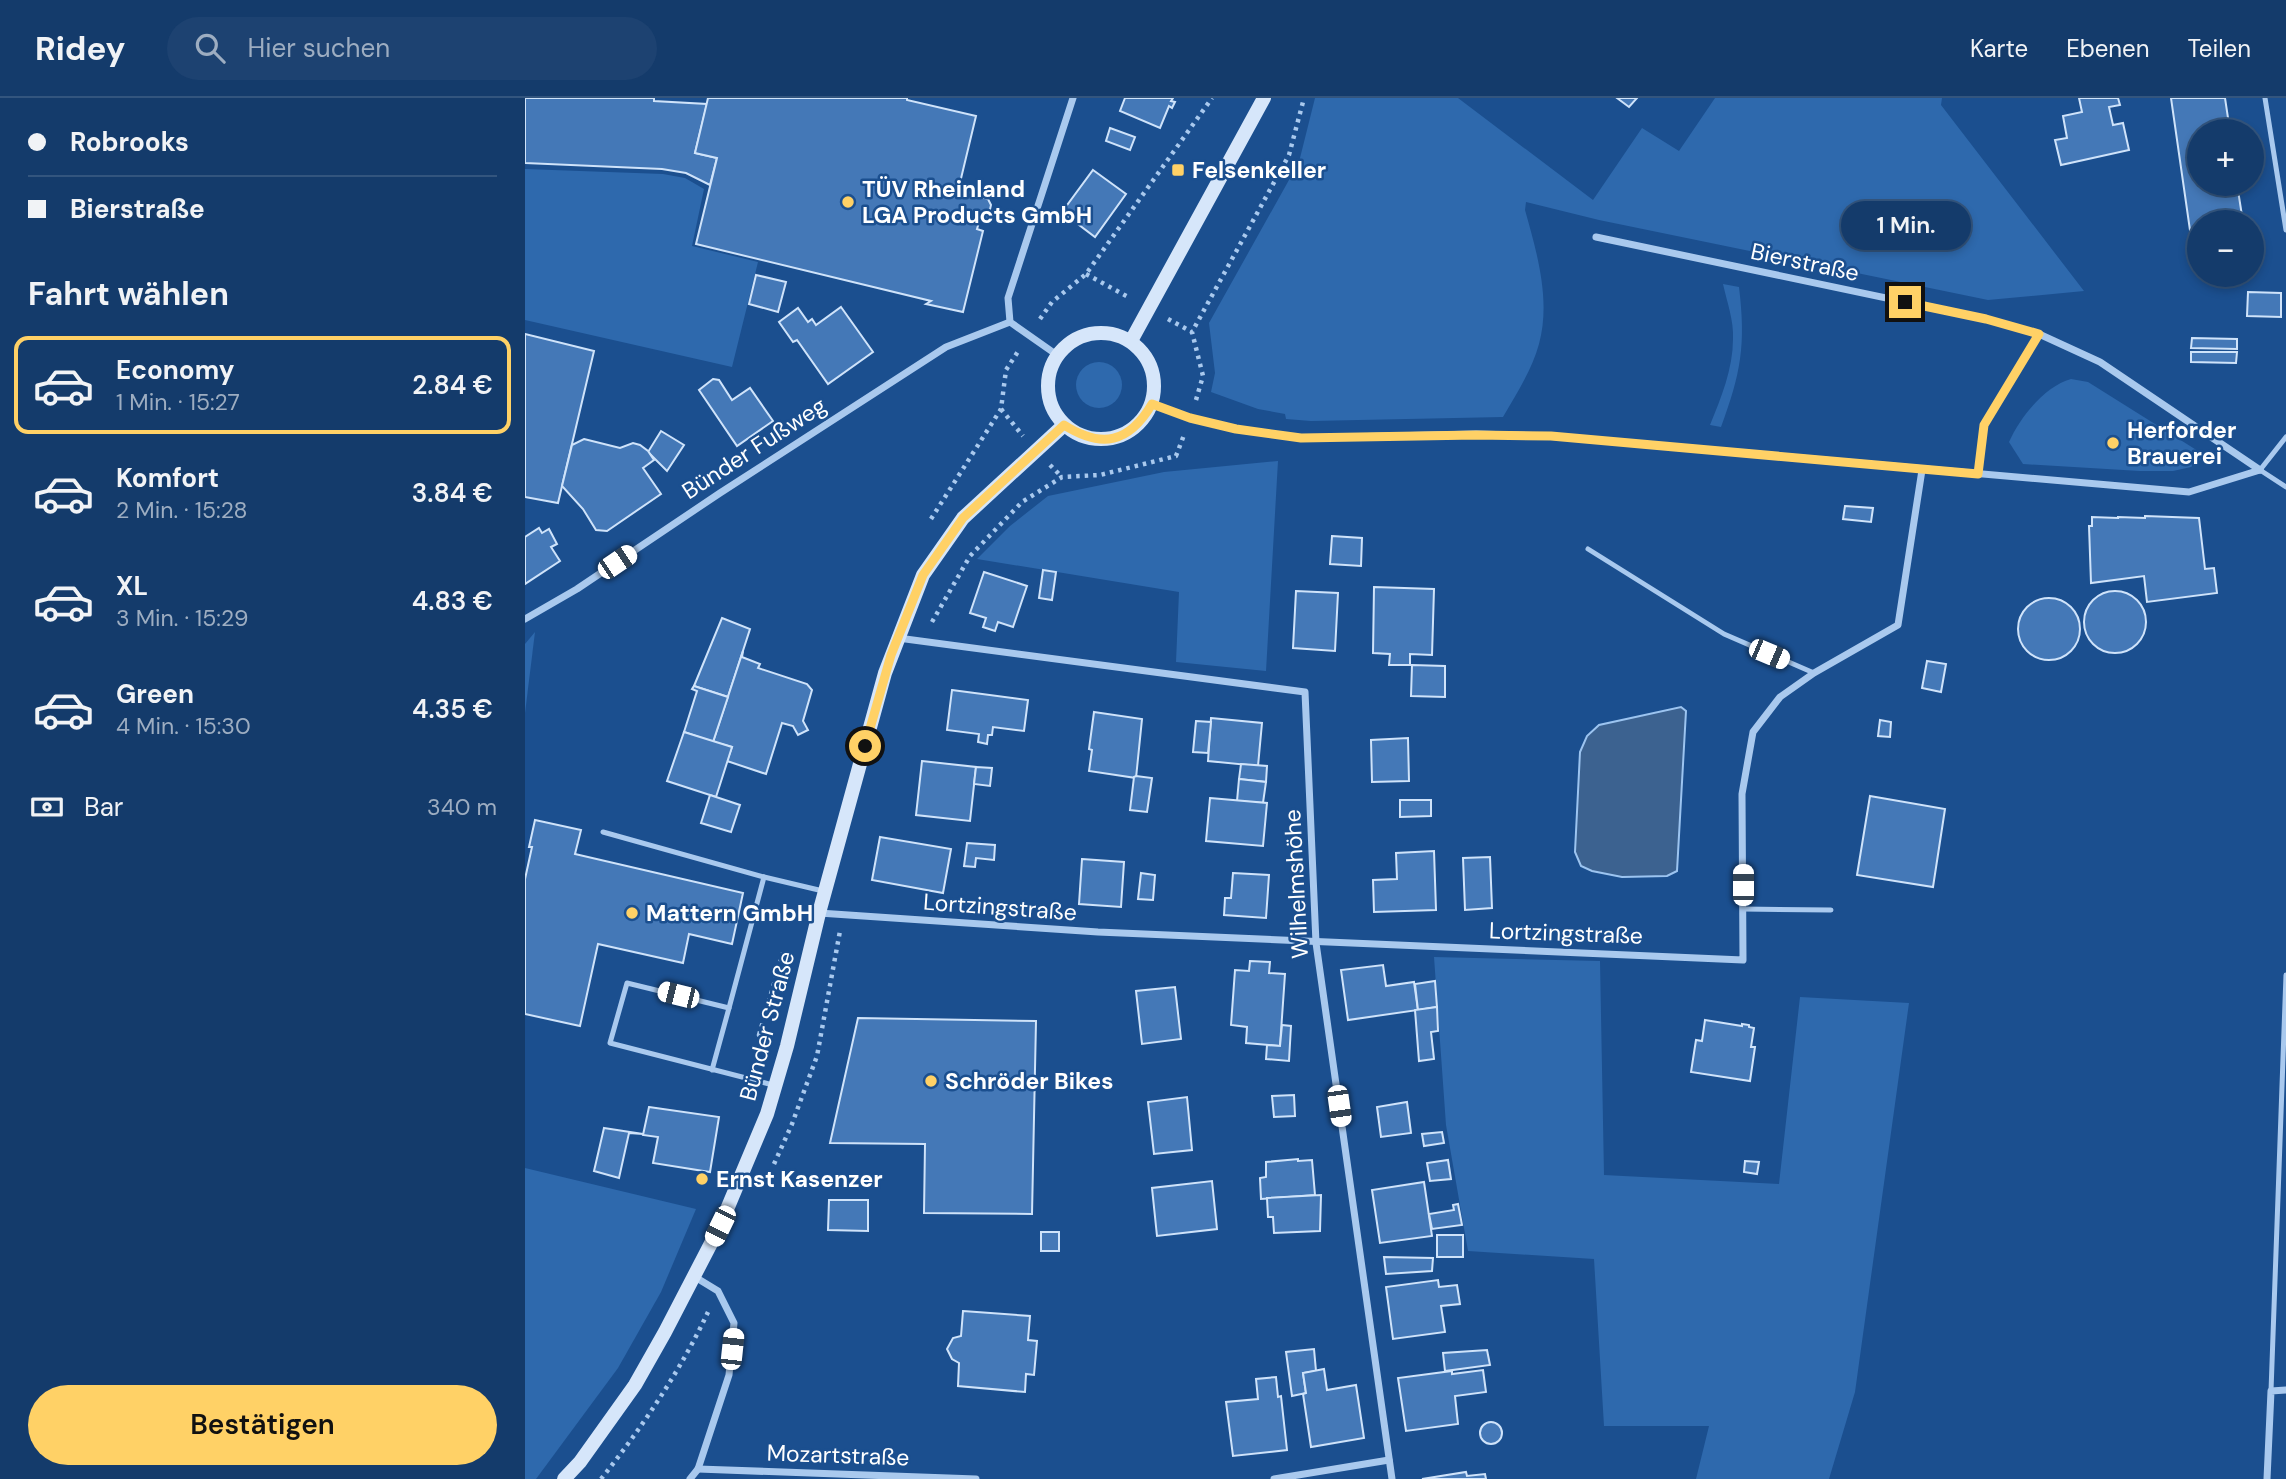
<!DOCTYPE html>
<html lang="de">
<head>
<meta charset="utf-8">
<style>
	body { margin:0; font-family:"DM Sans",sans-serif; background:#1d4271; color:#f1f3f6; height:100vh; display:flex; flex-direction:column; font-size:26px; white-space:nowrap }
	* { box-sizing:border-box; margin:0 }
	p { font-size:23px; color:#9dadc1 }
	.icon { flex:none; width:38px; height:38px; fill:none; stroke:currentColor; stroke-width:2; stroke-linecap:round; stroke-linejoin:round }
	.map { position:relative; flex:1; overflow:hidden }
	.sheet { display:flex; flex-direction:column; background:#143b6b; width:525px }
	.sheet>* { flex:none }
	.top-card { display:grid; align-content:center; height:154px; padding:0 28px; background:#143b6b }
	.controls { position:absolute; left:1662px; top:21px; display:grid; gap:14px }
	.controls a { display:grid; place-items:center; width:77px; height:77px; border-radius:50%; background:#143b6b; box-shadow:0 4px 10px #0003,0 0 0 2px #33557e; font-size:35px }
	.end { position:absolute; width:32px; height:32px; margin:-16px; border:9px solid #ffd166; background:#111; box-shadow:0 0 0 4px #111 }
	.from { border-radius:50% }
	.bubble { position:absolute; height:49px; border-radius:24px; background:#143b6b; box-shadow:0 4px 10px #0003,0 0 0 2px #33557e; font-size:23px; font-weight:600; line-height:49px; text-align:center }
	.car { position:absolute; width:21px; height:42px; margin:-21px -10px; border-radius:9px; box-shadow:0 0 5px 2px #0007; background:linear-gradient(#fff 24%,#345 0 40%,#fff 0 76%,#345 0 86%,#fff 0) }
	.top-card b { display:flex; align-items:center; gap:24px; height:66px; font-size:26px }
	.top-card b+b { border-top:2px solid #33557e }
	.top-card i { width:18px; height:18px; background:#f1f3f6 }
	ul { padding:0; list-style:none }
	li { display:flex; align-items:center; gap:21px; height:98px; margin:0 14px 10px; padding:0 14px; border:4px solid transparent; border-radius:14px }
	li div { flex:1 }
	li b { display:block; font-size:26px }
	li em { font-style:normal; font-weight:600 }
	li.selected { border-color:#ffd166 }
	li>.icon { width:63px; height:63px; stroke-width:1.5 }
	h2 { padding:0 28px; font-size:32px; line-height:84px }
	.pay { display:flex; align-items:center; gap:18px; height:77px; padding:0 28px; font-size:26px }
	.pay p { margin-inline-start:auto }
	.action { display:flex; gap:14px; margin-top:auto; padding:14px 28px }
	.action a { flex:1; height:80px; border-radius:42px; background:#ffd166; color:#111; font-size:28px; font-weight:600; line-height:80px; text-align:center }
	header { display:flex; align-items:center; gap:42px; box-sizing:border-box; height:98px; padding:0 35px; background:#143b6b; border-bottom:2px solid #33557e }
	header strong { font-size:33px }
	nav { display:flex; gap:38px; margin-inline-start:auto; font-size:24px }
	.search { width:490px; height:63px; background:#1d4271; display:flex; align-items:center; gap:18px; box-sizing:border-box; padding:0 24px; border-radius:38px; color:#9dadc1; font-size:26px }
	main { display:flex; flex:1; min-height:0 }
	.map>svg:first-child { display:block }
	.green { fill:#2e69ad }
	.water { fill:#3c6290; stroke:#9cc4f0; stroke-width:2 }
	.building { fill:#4478b7; stroke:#cfe3fa; stroke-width:2 }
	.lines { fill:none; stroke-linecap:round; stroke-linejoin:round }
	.path { stroke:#a9c9ee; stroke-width:4.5; stroke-dasharray:3.5 5; stroke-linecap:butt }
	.service { stroke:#a9c9ee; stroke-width:5 }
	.minor { stroke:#a9c9ee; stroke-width:7 }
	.secondary { stroke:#d6e6fa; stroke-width:14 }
	.route { stroke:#ffd166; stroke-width:9 }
	.poi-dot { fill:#ffd166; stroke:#1b4f8f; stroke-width:2.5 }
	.labels { text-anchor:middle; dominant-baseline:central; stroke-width:5; stroke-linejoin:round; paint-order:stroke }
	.poi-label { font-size:23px; font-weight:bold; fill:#fff; stroke:#1b4f8f; text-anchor:start }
	.street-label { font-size:23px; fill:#fff; stroke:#1b4f8f }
</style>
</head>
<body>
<header>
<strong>Ridey</strong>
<div class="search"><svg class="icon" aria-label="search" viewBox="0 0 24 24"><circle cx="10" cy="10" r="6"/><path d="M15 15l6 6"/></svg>Hier suchen</div>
<nav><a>Karte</a><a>Ebenen</a><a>Teilen</a></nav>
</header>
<main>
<section class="sheet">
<div class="top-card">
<b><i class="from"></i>Robrooks</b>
<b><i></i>Bierstraße</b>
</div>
<h2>Fahrt wählen</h2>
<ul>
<li class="selected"><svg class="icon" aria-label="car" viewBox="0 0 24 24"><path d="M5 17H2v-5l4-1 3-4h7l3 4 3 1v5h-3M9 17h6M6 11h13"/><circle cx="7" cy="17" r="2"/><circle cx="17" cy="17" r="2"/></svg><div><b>Economy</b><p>1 Min. · 15:27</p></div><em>2.84 €</em></li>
<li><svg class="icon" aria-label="car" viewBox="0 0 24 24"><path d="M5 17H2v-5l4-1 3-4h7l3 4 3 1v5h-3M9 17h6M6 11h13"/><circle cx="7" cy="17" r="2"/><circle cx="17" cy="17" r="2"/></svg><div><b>Komfort</b><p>2 Min. · 15:28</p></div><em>3.84 €</em></li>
<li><svg class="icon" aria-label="car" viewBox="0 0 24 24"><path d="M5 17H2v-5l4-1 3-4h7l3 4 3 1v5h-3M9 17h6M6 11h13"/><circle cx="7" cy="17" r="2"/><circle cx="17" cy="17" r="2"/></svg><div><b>XL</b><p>3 Min. · 15:29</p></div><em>4.83 €</em></li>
<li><svg class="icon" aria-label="car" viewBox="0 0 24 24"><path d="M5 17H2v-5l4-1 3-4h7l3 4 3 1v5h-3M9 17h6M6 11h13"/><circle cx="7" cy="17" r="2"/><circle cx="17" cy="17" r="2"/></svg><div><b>Green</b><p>4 Min. · 15:30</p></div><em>4.35 €</em></li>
</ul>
<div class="pay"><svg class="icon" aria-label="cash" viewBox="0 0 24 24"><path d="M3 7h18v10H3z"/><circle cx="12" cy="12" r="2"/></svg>Bar<p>340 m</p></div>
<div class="action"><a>Bestätigen</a></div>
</section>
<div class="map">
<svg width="1761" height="1381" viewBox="0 0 1761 1381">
	<rect width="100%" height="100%" fill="#1b4f8f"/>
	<g class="green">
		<path d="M790,0H933L1068,102L1117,30L1154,53L1190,0H1417L1416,7L1559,193L1463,202L1074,122L1001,104L1000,112C1012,155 1026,202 1014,246C1007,272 991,296 978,319L786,323L761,321L760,316L733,311L686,294L690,275L684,225L774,64Z"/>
		<polygon points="0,71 138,76 160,80 179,91 167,148 233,164 207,269 0,222"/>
		<path d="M1198,186L1214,189C1221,247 1216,275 1196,329L1185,327C1196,300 1208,271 1208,241C1209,223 1202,204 1198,186Z"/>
		<circle cx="574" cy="287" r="23"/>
		<path d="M1546,281L1563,284L1681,358L1666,369L1648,373H1615L1498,366L1484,344C1495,319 1520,288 1546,281Z"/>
		<polygon points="753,363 741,573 651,564 654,494 452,461 485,428 523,398 639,374"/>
		<polygon points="10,534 0,615 0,546"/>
		<polygon points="909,859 1075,863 1079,1077 1254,1086 1275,899 1384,905 1330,1294 1304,1381 1171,1381 1184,1328 1079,1328 1069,1161 943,1153 921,1027"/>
		<polygon points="0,1070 171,1111 136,1194 93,1270 11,1381 0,1381"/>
	</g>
	<polygon class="water" points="1156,609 1161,613 1152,773 1142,778 1097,779 1067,773 1056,768 1050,754 1055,654 1062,638 1074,627"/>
	<g class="building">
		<polygon points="0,0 129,0 129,3 182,6 170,55 192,60 185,87 161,75 137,71 0,65"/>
		<polygon points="183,0 382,0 382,2 451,18 433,93 440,93 463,101 466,107 463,120 465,124 455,121 452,131 458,133 438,214 401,206 406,203 171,146 192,60 170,55"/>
		<polygon points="600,0 648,0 646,3 650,4 647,10 644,8 635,30 595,13"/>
		<polygon points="1092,0 1112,0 1104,9"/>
		<polygon points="1554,0 1593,0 1595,7 1584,9 1588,27 1598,25 1604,52 1536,67 1530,42 1542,40 1538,18 1557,14"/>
		<polygon points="1646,0 1700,0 1705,33 1675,33 1675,86 1712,86 1718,124 1675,124 1675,173 1671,174"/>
		<polygon points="585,30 610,39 605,52 581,43"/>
		<polygon points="568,72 601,96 570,139 537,114"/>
		<polygon points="231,177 261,184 253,214 224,206"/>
		<polygon points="1723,194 1756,195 1756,219 1722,218"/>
		<polygon points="316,209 348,254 303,286 272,242 268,244 254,224 273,210 283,224 287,221 291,227"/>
		<polygon points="0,236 69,253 33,405 0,399"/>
		<polygon points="1667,240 1712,241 1712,251 1666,250"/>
		<polygon points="1666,254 1712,254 1711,265 1666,264"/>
		<polygon points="188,281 194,282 207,302 225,290 248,323 212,348 174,292"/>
		<polygon points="136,333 159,347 142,373 123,354"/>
		<polygon points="59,341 95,350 108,345 115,347 123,353 129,362 118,370 136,396 82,433 71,432 58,411 37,388 47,347"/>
		<polygon points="1320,408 1348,410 1346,424 1318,421"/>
		<polygon points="1620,418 1674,420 1680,471 1689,470 1692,495 1622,504 1619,478 1566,485 1564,428 1567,428 1567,419 1593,420 1593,419 1620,420"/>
		<polygon points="14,430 17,435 24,431 32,446 26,449 35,463 0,486 0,439"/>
		<polygon points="807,438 837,440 836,468 805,466"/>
		<polygon points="518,472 531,474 527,502 514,500"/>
		<polygon points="459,474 502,488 488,529 473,524 470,533 458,529 461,520 445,515"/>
		<polygon points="849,489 909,491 907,557 885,556 885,567 864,567 865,556 848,555"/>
		<polygon points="771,493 813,495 810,553 768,550"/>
		<circle cx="1590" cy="524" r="31"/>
		<circle cx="1524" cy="531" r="31"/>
		<polygon points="197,520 225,531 203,599 169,588"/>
		<polygon points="218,553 217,559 235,566 233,570 282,586 287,592 278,623 283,632 273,637 268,628 257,625 241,676 202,663 207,649 188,644"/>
		<polygon points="1402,563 1421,566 1416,594 1397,590"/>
		<polygon points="887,567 920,568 920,599 886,598"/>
		<polygon points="169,588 203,599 188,644 159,634 172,593 167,591"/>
		<polygon points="427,592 503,602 499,633 468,629 467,637 463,637 462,646 453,644 454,636 422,632"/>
		<polygon points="569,614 617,621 611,680 564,673 567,652 564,651"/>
		<polygon points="686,620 737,625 733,668 683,663"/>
		<polygon points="1355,622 1366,624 1365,639 1353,638"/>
		<polygon points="671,623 686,624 683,655 668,654"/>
		<polygon points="159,634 207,649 191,699 142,683"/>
		<polygon points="883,640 884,683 847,684 846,642"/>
		<polygon points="397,663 451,669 445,723 391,717"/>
		<polygon points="716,666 742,668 741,684 714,681"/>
		<polygon points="451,669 467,670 465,688 449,686"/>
		<polygon points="611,678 627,680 622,714 605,712 609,679"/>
		<polygon points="714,681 741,684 738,705 712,703"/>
		<polygon points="185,697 215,707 206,734 176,725"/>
		<polygon points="1345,698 1420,711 1408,789 1332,777"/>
		<polygon points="685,700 742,705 738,748 681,743"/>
		<polygon points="875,702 906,702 906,718 875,719"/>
		<polygon points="10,722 56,732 50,756 218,795 207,846 164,836 158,865 73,846 55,928 0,916 0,781 7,749 4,749"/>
		<polygon points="355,739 426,751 418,795 347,782"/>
		<polygon points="442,745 470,747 469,762 451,760 450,769 439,768"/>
		<polygon points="909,753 911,812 849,814 848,782 872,781 871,755"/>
		<polygon points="965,759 967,810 940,812 938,760"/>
		<polygon points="557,761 599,764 596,809 554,806"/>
		<polygon points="616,775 630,777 628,802 613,801"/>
		<polygon points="708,775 744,777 741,820 699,817 700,800 706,800"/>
		<polygon points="725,863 745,864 744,875 760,876 755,948 721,945 722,929 706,927 710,872 724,873"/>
		<polygon points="858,867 861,888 889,884 893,912 823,922 816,872"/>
		<polygon points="910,883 912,909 893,912 890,886"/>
		<polygon points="650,889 656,941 617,946 611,893"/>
		<polygon points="912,909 913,933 906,934 909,961 894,963 890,912"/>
		<polygon points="333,920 511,923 507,1116 399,1115 400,1046 305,1045"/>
		<polygon points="1180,922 1217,928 1217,926 1224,927 1224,929 1229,930 1226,949 1230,949 1225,983 1166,974 1171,942 1177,943"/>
		<polygon points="757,927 766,928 764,963 741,961 742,947 755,948"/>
		<polygon points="769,997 770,1018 749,1019 747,998"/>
		<polygon points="662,999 667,1052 629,1056 623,1004"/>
		<polygon points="882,1004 886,1035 856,1039 852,1009"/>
		<polygon points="124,1009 194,1019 185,1074 128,1065 133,1039 118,1037"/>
		<polygon points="79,1030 118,1036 104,1035 94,1080 69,1073"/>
		<polygon points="917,1034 919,1045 899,1048 897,1036"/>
		<polygon points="773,1061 773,1063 787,1062 790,1097 736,1101 735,1080 741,1079 741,1064"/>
		<polygon points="923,1062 926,1081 905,1083 902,1065"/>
		<polygon points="1220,1063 1234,1064 1232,1076 1219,1074"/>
		<polygon points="687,1083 692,1131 632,1138 627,1090"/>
		<polygon points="899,1084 907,1138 855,1145 847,1092"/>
		<polygon points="796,1097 795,1133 749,1135 748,1119 743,1119 742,1100"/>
		<polygon points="304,1102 343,1102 343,1133 303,1132"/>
		<polygon points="933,1106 937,1127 907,1131 904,1116 929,1112 928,1107"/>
		<rect x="516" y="1134" width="18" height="19"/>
		<rect x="912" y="1137" width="26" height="22"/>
		<polygon points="859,1159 908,1160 907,1173 861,1176"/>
		<polygon points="913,1182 914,1189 932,1187 935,1206 916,1208 920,1234 868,1241 861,1189"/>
		<polygon points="438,1213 505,1218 503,1242 512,1243 509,1277 501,1276 500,1294 433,1288 434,1265 427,1261 422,1251 428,1240 436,1238"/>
		<polygon points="789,1251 791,1273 778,1275 781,1295 767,1298 761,1254"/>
		<polygon points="962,1252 965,1267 920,1273 918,1255"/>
		<polygon points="799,1271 802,1292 831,1287 839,1340 786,1349 778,1296 781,1295 778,1275"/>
		<polygon points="958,1272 961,1294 930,1298 933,1326 881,1333 873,1280 927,1273 927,1276"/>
		<polygon points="751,1279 753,1299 756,1298 762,1352 708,1358 701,1304 733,1301 731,1281"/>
		<circle cx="966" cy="1335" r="11"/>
		<polygon points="941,1374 942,1378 960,1376 961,1381 897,1381"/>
	</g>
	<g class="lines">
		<g class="path">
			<polyline points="561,176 605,200"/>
			<polyline points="515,221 527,204 561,176 687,0"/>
			<polyline points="643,221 667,234"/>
			<polyline points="671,302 678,278 667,234 764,57 779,0"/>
			<polyline points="476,311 498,338"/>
			<polyline points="525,367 537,379"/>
			<polyline points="406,421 476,311 481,272 494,252"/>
			<polyline points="407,524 445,458 497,404 537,379 575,377 651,358 659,337"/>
			<polyline points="242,940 234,937 258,855"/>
			<polyline points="249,1066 267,1026 292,958 315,833"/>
			<path d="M76,1381C116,1331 156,1272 183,1214"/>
		</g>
		<g class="service">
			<polyline points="1740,0 1761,132"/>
			<polyline points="1761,339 1735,372 1761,389"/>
			<polyline points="1063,451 1199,536 1289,575"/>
			<polyline points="78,734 239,779 298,793"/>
			<polyline points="1218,811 1306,812"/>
			<polyline points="204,910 239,779"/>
			<polyline points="187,972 204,910 102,885 85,945 248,987"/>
			<polyline points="1746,1293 1761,877"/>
		</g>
		<g class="minor">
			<polyline points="1071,139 1461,221 1514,236 1575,264 1735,372"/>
			<polyline points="532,257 485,224 483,200 548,0"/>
			<polyline points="627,306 665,320 711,331 776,340 951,336 1026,338 1664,394 1735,372"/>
			<polyline points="1453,376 1459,327 1514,236"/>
			<polyline points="0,521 52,491 195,395 421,249 485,224"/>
			<polyline points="373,540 780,594 791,845 867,1381"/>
			<polyline points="294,815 573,834 1218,862 1217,696 1228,634 1255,599 1289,575 1373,527 1397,372"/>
			<polyline points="173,1371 451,1381"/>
			<polyline points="165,1381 173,1371 204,1277 209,1225 193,1193 170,1179"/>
			<polyline points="749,1381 864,1362"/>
			<polyline points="1742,1381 1746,1293 1761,1292"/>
		</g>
		<g class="secondary">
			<circle cx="576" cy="288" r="53"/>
			<polyline points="606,243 739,0"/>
			<polyline points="39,1381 55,1364 110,1287 140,1234 195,1128 242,1016 262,948 294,815 360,575 398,477 438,420 539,327"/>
		</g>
	</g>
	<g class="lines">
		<path class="route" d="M340,648L366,557L398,477L438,420L539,327C577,351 604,345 627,306L665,320L711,331L776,340L951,337L1026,338L1453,376L1459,327L1514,236L1461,221L1380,204"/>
	</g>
	<g class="poi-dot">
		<rect x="646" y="65" width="14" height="14" rx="3.5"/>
		<circle cx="323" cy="104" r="7"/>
		<circle cx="1588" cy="345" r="7"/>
		<circle cx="107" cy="815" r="7"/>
		<circle cx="406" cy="983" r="7"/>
		<circle cx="177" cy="1081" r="7"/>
	</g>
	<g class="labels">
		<g class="poi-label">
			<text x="667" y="72">Felsenkeller</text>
			<text x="337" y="91">TÜV Rheinland<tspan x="337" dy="26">LGA Products GmbH</tspan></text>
			<text x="1602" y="332">Herforder<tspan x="1602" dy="26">Brauerei</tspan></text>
			<text x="121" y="815">Mattern GmbH</text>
			<text x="420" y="983">Schröder Bikes</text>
			<text x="191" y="1081">Ernst Kasenzer</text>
		</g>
		<g class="street-label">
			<text transform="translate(1280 164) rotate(12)">Bierstraße</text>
			<text transform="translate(229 350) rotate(-33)">Bünder Fußweg</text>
			<text transform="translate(771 786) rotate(-93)">Wilhelmshöhe</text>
			<text transform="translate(475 809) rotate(4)">Lortzingstraße</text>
			<text transform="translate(1041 835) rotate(2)">Lortzingstraße</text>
			<text transform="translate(242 928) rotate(-75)">Bünder Straße</text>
			<text transform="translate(313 1357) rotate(2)">Mozartstraße</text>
		</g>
	</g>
</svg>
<div class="controls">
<a>+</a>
<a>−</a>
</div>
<i class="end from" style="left:340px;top:648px"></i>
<i class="end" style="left:1380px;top:204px"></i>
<div class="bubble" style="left:1316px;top:103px;width:130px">1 Min.</div>
<i class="car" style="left:92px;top:464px;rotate:56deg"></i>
<i class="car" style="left:1244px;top:556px;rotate:113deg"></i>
<i class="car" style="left:1218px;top:787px;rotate:0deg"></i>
<i class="car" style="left:153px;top:897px;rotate:284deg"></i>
<i class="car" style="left:814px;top:1008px;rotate:172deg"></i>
<i class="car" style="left:195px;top:1128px;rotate:206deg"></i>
<i class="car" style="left:207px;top:1251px;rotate:6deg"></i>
</div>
</main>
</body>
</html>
